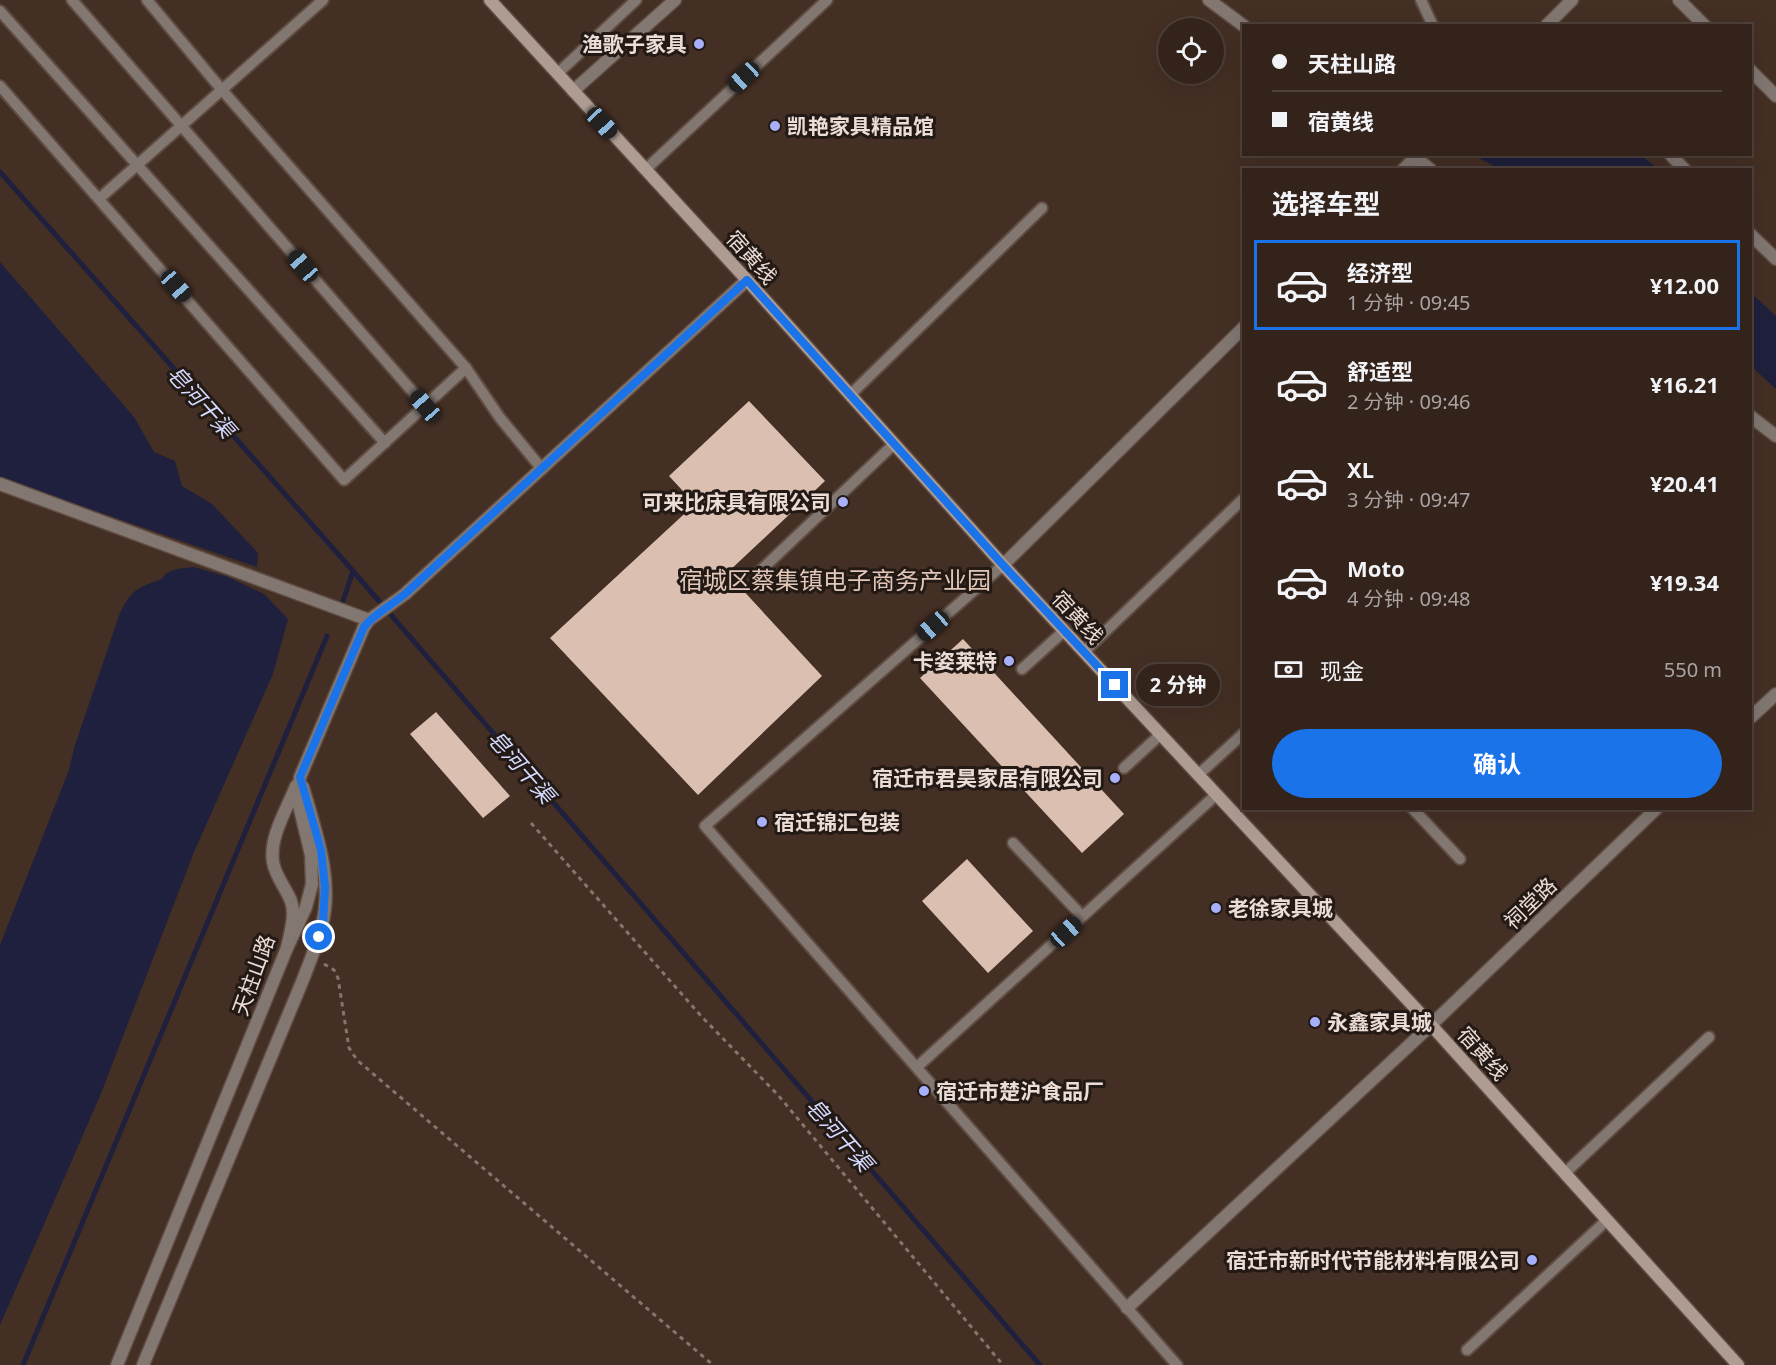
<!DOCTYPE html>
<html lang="zh">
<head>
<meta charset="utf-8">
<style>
	body { margin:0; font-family:"Noto Sans","Noto Sans SC",sans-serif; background:#3b2b24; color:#f1f3f6; height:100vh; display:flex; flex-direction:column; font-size:22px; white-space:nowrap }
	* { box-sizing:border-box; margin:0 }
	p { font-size:20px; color:#a9a4a3 }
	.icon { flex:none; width:33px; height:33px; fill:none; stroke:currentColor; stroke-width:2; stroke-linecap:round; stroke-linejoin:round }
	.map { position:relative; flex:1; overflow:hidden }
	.details { position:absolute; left:1242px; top:168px; width:510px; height:642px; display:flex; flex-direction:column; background:#33231b; border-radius:0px; box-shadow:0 6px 24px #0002,0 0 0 2px #4e403a }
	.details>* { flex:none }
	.top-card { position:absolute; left:1242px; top:24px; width:510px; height:132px; border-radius:0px; box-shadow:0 6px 24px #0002,0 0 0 2px #4e403a; display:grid; align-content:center; height:132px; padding:0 30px; background:#33231b }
	.controls { position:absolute; left:1158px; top:18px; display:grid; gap:12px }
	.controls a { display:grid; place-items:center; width:66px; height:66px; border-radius:50%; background:#33231b; box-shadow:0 6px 24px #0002,0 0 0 2px #4e403a; font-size:30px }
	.end { position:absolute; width:27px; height:27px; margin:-14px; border:8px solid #1a73e8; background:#fff; box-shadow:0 0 0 3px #fff }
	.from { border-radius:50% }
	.bubble { position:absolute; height:42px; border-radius:21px; background:#33231b; box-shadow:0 6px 24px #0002,0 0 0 2px #4e403a; font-size:20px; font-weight:700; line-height:42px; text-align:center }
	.car { position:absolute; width:18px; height:36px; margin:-18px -9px; border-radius:8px; box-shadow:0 0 4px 2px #0007; background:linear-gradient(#222 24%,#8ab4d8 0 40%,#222 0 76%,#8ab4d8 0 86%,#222 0) }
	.top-card b { display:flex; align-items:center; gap:21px; height:57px; font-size:22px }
	.top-card b+b { border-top:2px solid #4e403a }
	.top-card i { width:15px; height:15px; background:#f1f3f6 }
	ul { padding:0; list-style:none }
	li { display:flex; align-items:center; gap:18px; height:90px; margin:0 12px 9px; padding:0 18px; border:3px solid transparent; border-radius:0px }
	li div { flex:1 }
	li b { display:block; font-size:22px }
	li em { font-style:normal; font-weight:700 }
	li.active { border-color:#1a73e8 }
	li>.icon { width:54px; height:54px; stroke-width:1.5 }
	h2 { padding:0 30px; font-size:27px; line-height:72px }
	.pay { display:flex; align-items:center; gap:15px; height:66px; padding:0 30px; font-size:22px }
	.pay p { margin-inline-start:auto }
	.button { display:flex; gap:12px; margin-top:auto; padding:12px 30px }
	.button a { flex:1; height:69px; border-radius:36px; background:#1a73e8; color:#fff; font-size:24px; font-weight:700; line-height:69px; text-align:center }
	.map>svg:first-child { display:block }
	.water { fill:#1e203d }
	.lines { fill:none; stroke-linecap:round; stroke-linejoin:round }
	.stream { stroke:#1e203d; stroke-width:5 }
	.building { fill:#dbc0b2 }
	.service-casing { stroke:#5f4b40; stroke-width:14 }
	.minor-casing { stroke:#5f4b40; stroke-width:15 }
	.tertiary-casing { stroke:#5f4b40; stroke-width:15 }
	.secondary-casing { stroke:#5f4b40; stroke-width:15 }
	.path { stroke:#87746b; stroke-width:3; stroke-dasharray:4.5 4.5; stroke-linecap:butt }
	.service { stroke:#827771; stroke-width:10 }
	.minor { stroke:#827771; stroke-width:12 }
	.tertiary { stroke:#827771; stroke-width:12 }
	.secondary { stroke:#ae9c93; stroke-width:12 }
	.route { stroke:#1a73e8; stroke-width:8 }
	.poi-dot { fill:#a8b0fc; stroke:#231a15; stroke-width:2 }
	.labels { text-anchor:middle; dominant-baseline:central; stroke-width:6; stroke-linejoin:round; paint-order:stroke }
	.poi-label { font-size:21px; font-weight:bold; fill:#ebdcd5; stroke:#231a15; text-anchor:end }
	.street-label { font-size:21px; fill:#ebdcd5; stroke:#231a15 }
	.water-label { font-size:22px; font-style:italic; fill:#d5dafe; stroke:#231a15 }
	.quarter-label { font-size:24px; fill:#e2c7b9; stroke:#231a15 }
</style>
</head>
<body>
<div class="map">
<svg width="1776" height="1365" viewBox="0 0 1776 1365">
	<rect width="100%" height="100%" fill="#442f24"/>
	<g class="water">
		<polygon points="1473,155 1641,155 1658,169 1500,169"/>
		<polygon points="0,262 134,417 154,452 175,461 182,486 212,504 258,553 257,567 0,478"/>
		<polygon points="1750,292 1776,316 1776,389 1751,366"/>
		<path d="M194,567L228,577L264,594L288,619L273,674L194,852L100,1096L0,1325V945L69,770L74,748L120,613C132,589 136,589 159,580C166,577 160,579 166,574C174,568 184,568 194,567Z"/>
	</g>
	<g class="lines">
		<g class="stream">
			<polyline points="0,172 353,571 1040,1365"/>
			<polyline points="342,604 353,571"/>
			<polyline points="23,1365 327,636"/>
		</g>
	</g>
	<g class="building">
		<polygon points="749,401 825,481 727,573 822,676 698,795 550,638 695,504 669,476"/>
		<polygon points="963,639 1124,814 1082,853 920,678"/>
		<polygon points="436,712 510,796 483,818 410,734"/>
		<polygon points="967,859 1033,931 988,973 922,901"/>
	</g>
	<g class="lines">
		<g class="service-casing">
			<g id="service">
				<polyline points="72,0 425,406"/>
				<polyline points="147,0 222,90 466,368 500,418 542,469"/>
				<polyline points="1421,0 1433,26"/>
				<polyline points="0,11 385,443"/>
				<polyline points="557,74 636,0"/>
				<polyline points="0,86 344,480 466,368"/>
				<polyline points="645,170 827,0"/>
				<polyline points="100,198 323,0"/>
				<polyline points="850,395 1042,208"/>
				<polyline points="1003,565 705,826 1177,1365"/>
				<polyline points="758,573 894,444"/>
				<polyline points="1084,652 1243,499"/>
				<polyline points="1022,669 1064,631"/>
				<polyline points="1124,768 1161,734"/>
				<polyline points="1198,775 1244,733"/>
				<polyline points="1412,808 1460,859"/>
				<polyline points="1013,843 1082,916"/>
				<polyline points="917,1067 1217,794"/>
				<polyline points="1565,1173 1709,1037"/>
				<polyline points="1467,1350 1607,1220"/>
			</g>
		</g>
		<g class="minor-casing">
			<g id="minor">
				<polyline points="1209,0 1244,26"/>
				<polyline points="1679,0 1705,26"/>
				<polyline points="1546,26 1572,0"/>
				<polyline points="1750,70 1776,96"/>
				<polyline points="1411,154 1431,170"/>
				<polyline points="1670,154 1685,170"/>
				<polyline points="1403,170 1418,154"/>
				<polyline points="1750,234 1776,259"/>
				<polyline points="1750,416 1776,436"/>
				<polyline points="0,484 369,620"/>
				<polyline points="1003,565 1244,327"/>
				<polyline points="1127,1308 1431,1025"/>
			</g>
		</g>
		<g class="tertiary-casing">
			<g id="tertiary">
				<polyline points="573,91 675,0"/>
				<polyline points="1750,718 1776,694"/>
				<polyline points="287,948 306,907 312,884 311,855 298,801 300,777 364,627 369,620 405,594 747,280"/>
				<polyline points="1431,1025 1657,808"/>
				<path d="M117,1365L287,948C290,933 296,915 291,901C286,888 275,876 273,862C269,837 287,809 296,786"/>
				<path d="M143,1365L302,982C309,964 317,945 322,925C334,879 315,830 303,787"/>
			</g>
		</g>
		<g class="secondary-casing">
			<polyline id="secondary" points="490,0 747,280 1003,565 1431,1025 1738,1365"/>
		</g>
		<g class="path">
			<polyline points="531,823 702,1017 778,1095 1003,1365"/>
			<polyline points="324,964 334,970 338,978 349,1048 357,1060 713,1365"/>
		</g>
		<use href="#service" class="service"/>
		<use href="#minor" class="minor"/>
		<use href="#tertiary" class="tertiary"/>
		<use href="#secondary" class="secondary"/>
	</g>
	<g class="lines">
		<path class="route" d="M319,937L323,922L325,887L321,850L300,777L364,627C373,615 393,604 405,594L747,280L1003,565L1115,685"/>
	</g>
	<g class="poi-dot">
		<circle cx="699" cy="44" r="6"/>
		<circle cx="775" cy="126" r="6"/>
		<circle cx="843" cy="502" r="6"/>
		<circle cx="1009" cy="661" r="6"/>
		<circle cx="1115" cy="778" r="6"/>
		<circle cx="762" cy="822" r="6"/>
		<circle cx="1216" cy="908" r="6"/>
		<circle cx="1315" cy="1022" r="6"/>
		<circle cx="924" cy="1091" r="6"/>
		<circle cx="1532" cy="1260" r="6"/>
	</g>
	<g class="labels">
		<g class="poi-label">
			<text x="687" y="44">渔歌子家具</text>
			<text x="787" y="126" text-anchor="start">凯艳家具精品馆</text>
			<text x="831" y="502">可来比床具有限公司</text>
			<text x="997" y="661">卡姿莱特</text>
			<text x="1103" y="778">宿迁市君昊家居有限公司</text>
			<text x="774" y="822" text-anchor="start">宿迁锦汇包装</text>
			<text x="1228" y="908" text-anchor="start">老徐家具城</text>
			<text x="1327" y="1022" text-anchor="start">永鑫家具城</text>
			<text x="936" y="1091" text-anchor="start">宿迁市楚沪食品厂</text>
			<text x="1520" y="1260">宿迁市新时代节能材料有限公司</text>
		</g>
		<g class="street-label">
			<text transform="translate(752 257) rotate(48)">宿黄线</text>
			<text transform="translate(1078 617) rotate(47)">宿黄线</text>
			<text transform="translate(1530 903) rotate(-44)">祠堂路</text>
			<text transform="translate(253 975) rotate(-70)">天柱山路</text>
			<text transform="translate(1483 1053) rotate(48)">宿黄线</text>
		</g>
		<g class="water-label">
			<text transform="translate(202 401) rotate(48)">皂河干渠</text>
			<text transform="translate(522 766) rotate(49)">皂河干渠</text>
			<text transform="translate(840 1134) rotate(49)">皂河干渠</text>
		</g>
		<g class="quarter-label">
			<text x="835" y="579">宿城区蔡集镇电子商务产业园</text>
		</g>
	</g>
</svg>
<div class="controls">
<a><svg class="icon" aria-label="locate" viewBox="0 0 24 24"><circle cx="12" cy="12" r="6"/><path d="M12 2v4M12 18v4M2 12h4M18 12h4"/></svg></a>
</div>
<i class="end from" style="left:319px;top:937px"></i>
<i class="end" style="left:1115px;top:685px"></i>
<div class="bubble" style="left:1136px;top:664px;width:84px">2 分钟</div>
<i class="car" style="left:744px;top:77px;rotate:227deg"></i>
<i class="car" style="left:602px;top:123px;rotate:137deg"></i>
<i class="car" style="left:303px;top:266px;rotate:319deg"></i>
<i class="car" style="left:176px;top:286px;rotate:139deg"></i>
<i class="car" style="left:425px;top:406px;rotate:319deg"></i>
<i class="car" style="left:933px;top:626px;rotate:229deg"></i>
<i class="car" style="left:1066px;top:932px;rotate:48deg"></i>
<div class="top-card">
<b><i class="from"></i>天柱山路</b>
<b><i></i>宿黄线</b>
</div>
<section class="details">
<h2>选择车型</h2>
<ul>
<li class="active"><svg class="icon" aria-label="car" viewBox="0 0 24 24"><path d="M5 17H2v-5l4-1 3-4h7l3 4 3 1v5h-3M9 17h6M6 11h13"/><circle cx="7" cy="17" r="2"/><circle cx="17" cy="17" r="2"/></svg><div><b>经济型</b><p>1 分钟 · 09:45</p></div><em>¥12.00</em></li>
<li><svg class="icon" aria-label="car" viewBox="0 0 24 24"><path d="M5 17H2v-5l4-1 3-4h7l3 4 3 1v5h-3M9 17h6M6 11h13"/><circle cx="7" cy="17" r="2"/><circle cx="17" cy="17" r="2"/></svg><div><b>舒适型</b><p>2 分钟 · 09:46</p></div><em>¥16.21</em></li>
<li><svg class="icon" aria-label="car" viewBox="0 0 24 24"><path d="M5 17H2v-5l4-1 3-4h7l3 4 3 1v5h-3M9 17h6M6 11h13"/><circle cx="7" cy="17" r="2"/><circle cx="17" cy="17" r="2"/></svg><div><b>XL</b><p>3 分钟 · 09:47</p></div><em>¥20.41</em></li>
<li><svg class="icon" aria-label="car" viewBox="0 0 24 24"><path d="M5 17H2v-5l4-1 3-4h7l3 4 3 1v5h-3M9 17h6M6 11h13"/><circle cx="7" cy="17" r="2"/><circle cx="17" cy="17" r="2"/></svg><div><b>Moto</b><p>4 分钟 · 09:48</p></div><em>¥19.34</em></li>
</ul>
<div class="pay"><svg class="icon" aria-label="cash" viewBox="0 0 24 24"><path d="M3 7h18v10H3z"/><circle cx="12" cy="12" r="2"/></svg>现金<p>550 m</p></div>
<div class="button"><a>确认</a></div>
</section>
</div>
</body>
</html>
